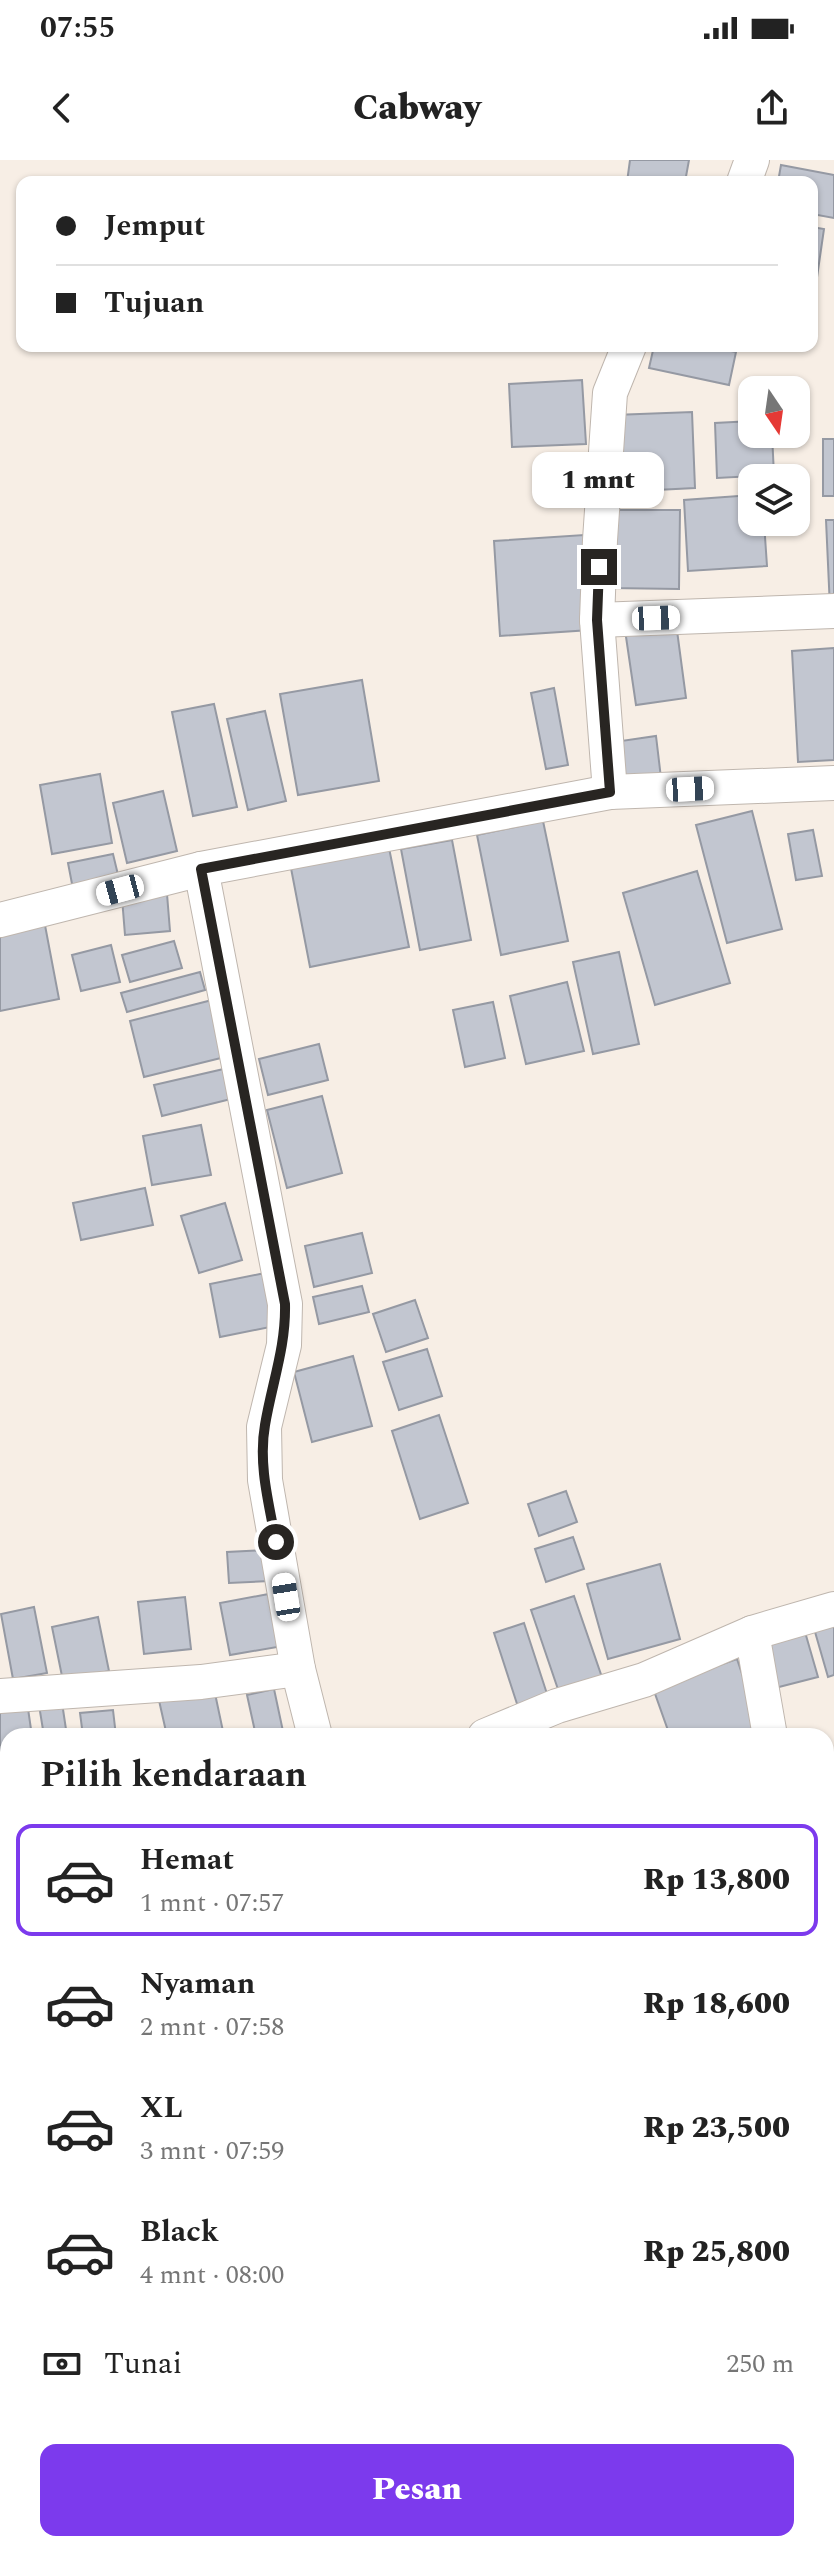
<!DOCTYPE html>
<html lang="id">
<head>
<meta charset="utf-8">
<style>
	body { margin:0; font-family:Spectral,serif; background:#f6f6f6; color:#222; height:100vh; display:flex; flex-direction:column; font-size:30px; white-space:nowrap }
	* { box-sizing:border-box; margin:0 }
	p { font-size:26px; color:#767676 }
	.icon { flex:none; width:44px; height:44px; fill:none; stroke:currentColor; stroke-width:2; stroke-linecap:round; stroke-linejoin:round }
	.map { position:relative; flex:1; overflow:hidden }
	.drawer { position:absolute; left:0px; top:1568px; width:834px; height:824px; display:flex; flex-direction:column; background:#fff; border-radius:24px 24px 0 0; box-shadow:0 2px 6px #0004 }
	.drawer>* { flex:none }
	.top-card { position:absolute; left:16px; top:16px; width:802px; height:176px; border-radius:16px; box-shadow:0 2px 6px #0004; display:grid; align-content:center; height:176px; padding:0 40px; background:#fff }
	.needle { width:52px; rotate:167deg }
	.fabs { position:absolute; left:738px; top:216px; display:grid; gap:16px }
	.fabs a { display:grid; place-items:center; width:72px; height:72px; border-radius:16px; background:#fff; box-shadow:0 2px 6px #0004; font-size:40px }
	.end { position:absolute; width:36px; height:36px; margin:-18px; border:10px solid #282522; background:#fff; box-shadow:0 0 0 4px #fff }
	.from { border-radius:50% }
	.bubble { position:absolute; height:56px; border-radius:16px; background:#fff; box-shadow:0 2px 6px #0004; font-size:26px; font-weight:800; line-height:56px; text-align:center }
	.car { position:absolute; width:24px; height:48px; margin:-24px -12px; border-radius:10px; box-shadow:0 0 6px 2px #0007; background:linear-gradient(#fff 24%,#345 0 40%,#fff 0 76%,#345 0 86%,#fff 0) }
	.top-card b { display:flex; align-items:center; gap:28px; height:76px; font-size:30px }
	.top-card b+b { border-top:2px solid #e0e0e0 }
	.top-card i { width:20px; height:20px; background:#222 }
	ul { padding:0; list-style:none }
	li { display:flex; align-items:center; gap:24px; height:112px; margin:0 16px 12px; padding:0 24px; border:4px solid transparent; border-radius:16px }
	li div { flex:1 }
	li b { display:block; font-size:30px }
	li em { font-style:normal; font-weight:800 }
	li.on { border-color:#7c3aed }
	li>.icon { width:72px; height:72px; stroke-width:1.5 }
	h2 { padding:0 40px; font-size:36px; line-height:96px }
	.pay { display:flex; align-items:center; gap:20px; height:88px; padding:0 40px; font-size:30px }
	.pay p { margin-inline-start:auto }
	.cta { display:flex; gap:16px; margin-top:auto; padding:16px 40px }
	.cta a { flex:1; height:92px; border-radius:16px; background:#7c3aed; color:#fff; font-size:32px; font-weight:800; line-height:92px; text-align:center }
	.status { display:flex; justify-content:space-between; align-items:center; height:56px; padding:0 40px; background:#fff; direction:ltr }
	.status svg { height:22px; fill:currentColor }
	header { display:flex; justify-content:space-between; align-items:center; height:104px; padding:0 40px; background:#fff; font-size:36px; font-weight:800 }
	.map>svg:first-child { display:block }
	.building { fill:#c2c6d0; stroke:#9599a3; stroke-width:2 }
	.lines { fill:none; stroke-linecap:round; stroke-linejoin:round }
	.minor-casing { stroke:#bfb6ae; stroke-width:36 }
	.minor { stroke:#fff; stroke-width:34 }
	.route { stroke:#282522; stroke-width:10 }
</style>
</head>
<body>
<div class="status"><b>07:55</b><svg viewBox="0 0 49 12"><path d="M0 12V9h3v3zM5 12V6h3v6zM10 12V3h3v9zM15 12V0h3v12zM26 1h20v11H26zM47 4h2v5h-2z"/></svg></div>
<header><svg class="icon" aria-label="back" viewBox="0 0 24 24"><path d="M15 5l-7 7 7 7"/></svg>Cabway<svg class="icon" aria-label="share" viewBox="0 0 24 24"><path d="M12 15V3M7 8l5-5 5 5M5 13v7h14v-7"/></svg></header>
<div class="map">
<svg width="834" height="2392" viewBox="0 0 834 2392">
	<rect width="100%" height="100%" fill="#f7eee5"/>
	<g class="building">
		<polygon points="630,0 689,0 685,22 627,22"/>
		<polygon points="781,5 834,15 834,58 812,54 812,22 778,22"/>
		<polygon points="812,67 824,69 815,131 812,131"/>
		<polygon points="654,186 707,186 736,192 729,225 649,208"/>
		<polygon points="582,220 586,284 512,287 509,224"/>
		<polygon points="692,252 695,328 617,332 614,255"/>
		<polygon points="752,261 752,274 772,274 774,315 717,318 715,263"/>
		<rect x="823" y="279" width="11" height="57"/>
		<polygon points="752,335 752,362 764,362 767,406 688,411 684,340"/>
		<polygon points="611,350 680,350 679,429 610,428"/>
		<polygon points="826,360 834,360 834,448 830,448"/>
		<polygon points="584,375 590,470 500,476 494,381"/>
		<polygon points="676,463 686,538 636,545 625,470"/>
		<polygon points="834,488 834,600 798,602 792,491"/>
		<polygon points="362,520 379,621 298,635 280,534"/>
		<polygon points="554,528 568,605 546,609 531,533"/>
		<polygon points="214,544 237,647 193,656 172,552"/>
		<polygon points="265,551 286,641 248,650 227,559"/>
		<polygon points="656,576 661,618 626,622 621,581"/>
		<polygon points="100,614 112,683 52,694 40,625"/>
		<polygon points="163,631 177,691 127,703 113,643"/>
		<polygon points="752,651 782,769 727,783 696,665"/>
		<polygon points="543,661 568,781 501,795 477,675"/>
		<polygon points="813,670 822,716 796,720 788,674"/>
		<polygon points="452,680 471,780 420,790 401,689"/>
		<polygon points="388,683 409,787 310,807 290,703"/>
		<polygon points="113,694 119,719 73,729 68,703"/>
		<polygon points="697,711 730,823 655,845 623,733"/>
		<polygon points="167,734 170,771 125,775 122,738"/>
		<polygon points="44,760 59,839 0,851 0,768"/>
		<polygon points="174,781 182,808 130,822 122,795"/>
		<polygon points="111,785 120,822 81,831 72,795"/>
		<polygon points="619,792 639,884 593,894 573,802"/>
		<polygon points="200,812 205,830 127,852 121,833"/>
		<polygon points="567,822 584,891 526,904 510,836"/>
		<polygon points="212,840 225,897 144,917 130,861"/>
		<polygon points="493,842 505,898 465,907 453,850"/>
		<polygon points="319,884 328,920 268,935 259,899"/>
		<polygon points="228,908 235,938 162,956 154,925"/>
		<polygon points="322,936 342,1013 287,1028 267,950"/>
		<polygon points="201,965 211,1015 152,1025 143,976"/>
		<polygon points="145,1028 153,1065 81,1080 73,1043"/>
		<polygon points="225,1043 242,1100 199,1113 181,1056"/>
		<polygon points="362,1073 372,1113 314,1127 305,1086"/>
		<polygon points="265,1113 275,1166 220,1177 210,1124"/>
		<polygon points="362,1126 369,1152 319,1164 313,1137"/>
		<polygon points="415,1140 428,1178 386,1192 373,1154"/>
		<polygon points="427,1189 442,1236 399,1250 383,1202"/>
		<polygon points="353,1196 372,1266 312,1282 294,1212"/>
		<polygon points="439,1255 468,1343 420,1359 392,1271"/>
		<polygon points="566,1331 577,1362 539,1376 528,1344"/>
		<polygon points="573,1377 584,1409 546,1422 535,1389"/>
		<polygon points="268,1390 269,1421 229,1423 227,1392"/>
		<polygon points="660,1404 680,1479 608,1499 587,1424"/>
		<polygon points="274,1433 283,1486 230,1495 220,1443"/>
		<polygon points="574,1436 606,1529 563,1544 531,1450"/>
		<polygon points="185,1437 191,1489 144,1494 138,1442"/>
		<polygon points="34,1447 47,1513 13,1519 1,1454"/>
		<polygon points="834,1452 834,1515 828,1517 811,1458"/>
		<polygon points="98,1457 109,1511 63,1521 52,1467"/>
		<polygon points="524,1463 549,1540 519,1550 494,1473"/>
		<polygon points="803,1465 818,1517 775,1528 761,1476"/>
		<polygon points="737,1499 763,1576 670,1576 653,1528"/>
		<polygon points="213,1524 224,1576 167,1576 158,1536"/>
		<polygon points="25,1528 32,1576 8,1576 8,1622 0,1623 0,1532"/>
		<polygon points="274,1529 284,1576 256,1576 247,1535"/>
		<polygon points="61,1536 67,1576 44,1576 38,1539"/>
		<polygon points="113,1550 116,1576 83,1576 80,1553"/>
		<polygon points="834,1724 834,1779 826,1751 826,1726"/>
	</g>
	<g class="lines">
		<g class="minor-casing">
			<g id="minor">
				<polyline points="744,22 752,0"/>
				<polyline points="597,460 834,451"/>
				<polyline points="610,632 597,460 600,380 610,233 629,186"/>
				<polyline points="201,709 285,1144 284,1185 264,1267 265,1320 298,1509 315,1576"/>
				<polyline points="0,760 201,709 610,632 834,623"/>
				<polyline points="752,1473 770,1576"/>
				<polyline points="0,1536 201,1522 298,1509"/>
				<polyline points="485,1576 557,1546 644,1520 752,1473 834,1449"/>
				<polyline points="826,1806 834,1825"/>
			</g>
		</g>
		<use href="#minor" class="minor"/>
	</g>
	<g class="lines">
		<path class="route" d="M276,1382C269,1344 258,1304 265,1265C272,1223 286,1187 285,1144L201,709L610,632L597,460L599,407"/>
	</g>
</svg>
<div class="fabs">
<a><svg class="needle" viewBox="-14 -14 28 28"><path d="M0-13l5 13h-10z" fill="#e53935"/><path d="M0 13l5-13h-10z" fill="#767676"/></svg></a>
<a><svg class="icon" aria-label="layers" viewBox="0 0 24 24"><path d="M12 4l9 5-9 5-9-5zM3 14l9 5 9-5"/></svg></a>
</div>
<i class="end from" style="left:276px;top:1382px"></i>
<i class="end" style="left:599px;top:407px"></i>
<div class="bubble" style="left:532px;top:292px;width:132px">1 mnt</div>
<i class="car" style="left:656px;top:458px;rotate:88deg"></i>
<i class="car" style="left:690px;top:629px;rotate:87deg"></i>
<i class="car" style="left:120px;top:730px;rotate:255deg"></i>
<i class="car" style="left:286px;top:1437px;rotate:351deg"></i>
<div class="top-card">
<b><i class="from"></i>Jemput</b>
<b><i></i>Tujuan</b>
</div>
<section class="drawer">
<h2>Pilih kendaraan</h2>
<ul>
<li class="on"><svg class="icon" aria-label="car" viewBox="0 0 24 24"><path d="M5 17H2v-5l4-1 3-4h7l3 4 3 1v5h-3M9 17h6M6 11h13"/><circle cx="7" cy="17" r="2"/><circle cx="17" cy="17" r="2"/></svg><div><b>Hemat</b><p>1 mnt · 07:57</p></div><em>Rp 13,800</em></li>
<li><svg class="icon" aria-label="car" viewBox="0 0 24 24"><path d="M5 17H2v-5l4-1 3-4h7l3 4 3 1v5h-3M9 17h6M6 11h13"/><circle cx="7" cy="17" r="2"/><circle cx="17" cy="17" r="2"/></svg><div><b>Nyaman</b><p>2 mnt · 07:58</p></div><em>Rp 18,600</em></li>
<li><svg class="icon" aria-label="car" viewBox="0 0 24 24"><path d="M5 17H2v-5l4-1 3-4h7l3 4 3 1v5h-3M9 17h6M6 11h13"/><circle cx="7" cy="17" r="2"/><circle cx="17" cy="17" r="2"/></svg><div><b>XL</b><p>3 mnt · 07:59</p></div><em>Rp 23,500</em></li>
<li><svg class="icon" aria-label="car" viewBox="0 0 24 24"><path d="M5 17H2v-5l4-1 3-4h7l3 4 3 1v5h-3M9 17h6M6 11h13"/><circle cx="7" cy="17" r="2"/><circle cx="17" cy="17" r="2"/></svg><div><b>Black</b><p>4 mnt · 08:00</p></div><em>Rp 25,800</em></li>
</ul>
<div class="pay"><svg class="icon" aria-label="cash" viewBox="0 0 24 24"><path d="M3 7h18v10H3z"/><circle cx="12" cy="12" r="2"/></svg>Tunai<p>250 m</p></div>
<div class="cta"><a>Pesan</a></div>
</section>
</div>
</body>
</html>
